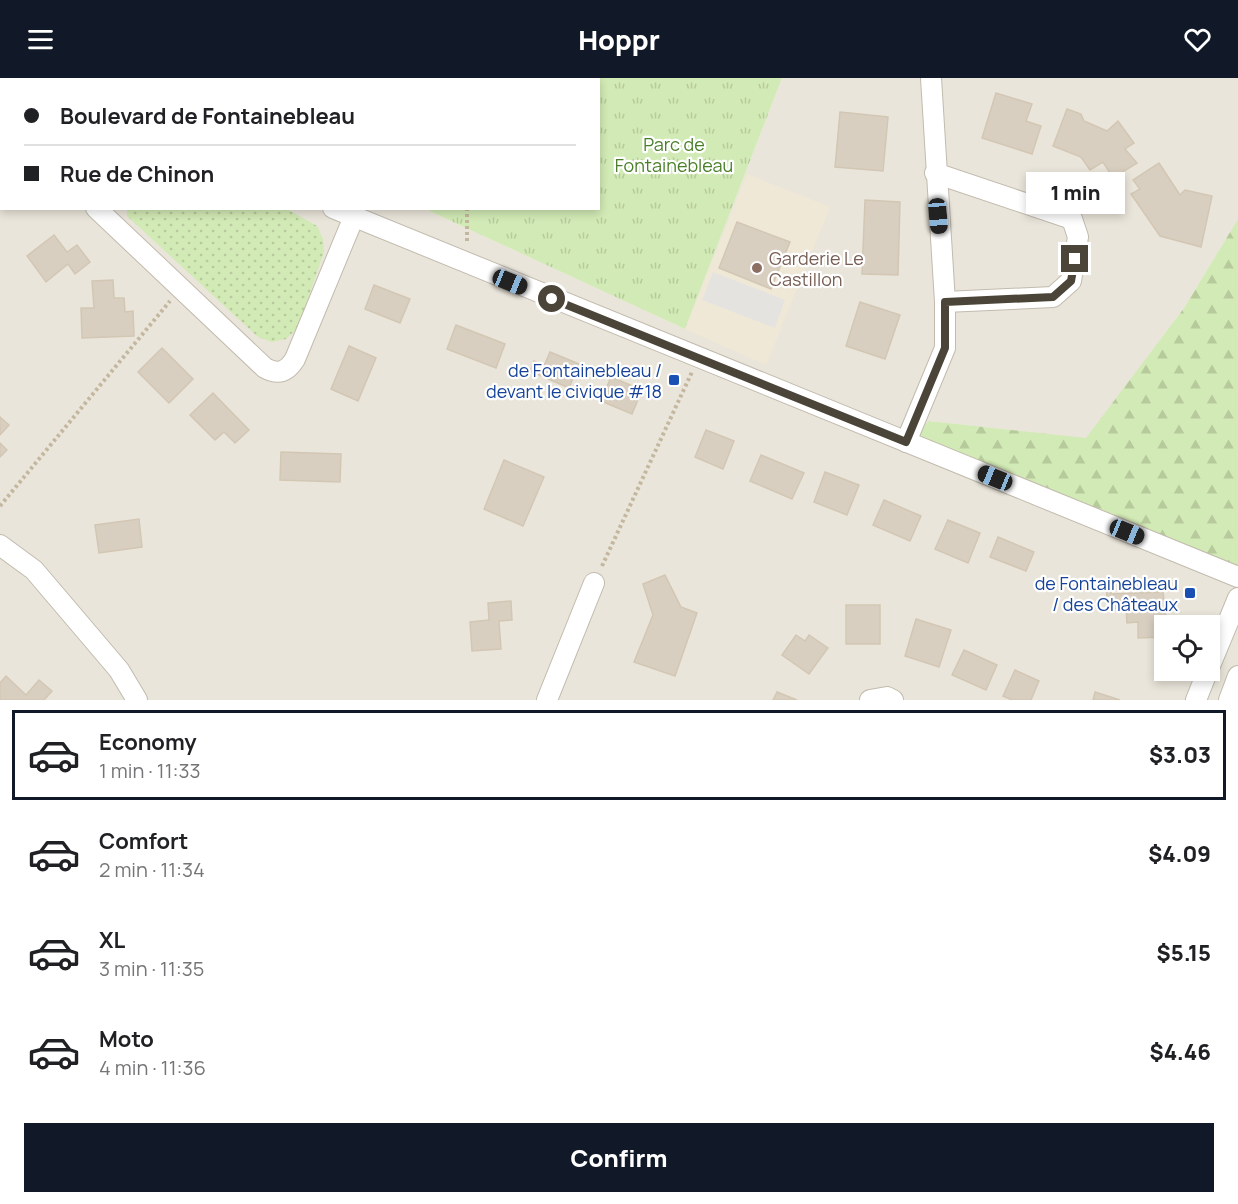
<!DOCTYPE html>
<html lang="en">
<head>
<meta charset="utf-8">
<style>
	body { margin:0; font-family:Manrope,sans-serif; background:#f2f2f2; color:#202124; height:100vh; display:flex; flex-direction:column; font-size:22px; white-space:nowrap }
	* { box-sizing:border-box; margin:0 }
	p { font-size:20px; color:#757577 }
	.icon { flex:none; width:33px; height:33px; fill:none; stroke:currentColor; stroke-width:2; stroke-linecap:round; stroke-linejoin:round }
	.map { position:relative; height:622px; overflow:hidden }
	.side { display:flex; flex-direction:column; background:#fff; flex:1 }
	.side>* { flex:none }
	.guide { position:absolute; left:0px; top:0px; width:600px; height:132px; box-shadow:0 3px 9px #0003; display:grid; align-content:center; height:132px; padding:0 24px; background:#fff }
	.buttons { position:absolute; left:1154px; top:537px; display:grid; gap:12px }
	.buttons a { display:grid; place-items:center; width:66px; height:66px; border-radius:0px; background:#fff; box-shadow:0 3px 9px #0003; font-size:30px }
	.end { position:absolute; width:27px; height:27px; margin:-14px; border:8px solid #4b4439; background:#fff; box-shadow:0 0 0 3px #fff }
	.from { border-radius:50% }
	.bubble { position:absolute; height:42px; border-radius:0px; background:#fff; box-shadow:0 3px 9px #0003; font-size:20px; font-weight:800; line-height:42px; text-align:center }
	.car { position:absolute; width:18px; height:36px; margin:-18px -9px; border-radius:8px; box-shadow:0 0 4px 2px #0007; background:linear-gradient(#222 24%,#8ab4d8 0 40%,#222 0 76%,#8ab4d8 0 86%,#222 0) }
	.guide b { display:flex; align-items:center; gap:21px; height:57px; font-size:22px }
	.guide b+b { border-top:2px solid #e0e0e0 }
	.guide i { width:15px; height:15px; background:#202124 }
	ul { padding:10px 0 0; list-style:none }
	li { display:flex; align-items:center; gap:18px; height:90px; margin:0 12px 9px; padding:0 12px; border:3px solid transparent; border-radius:0px }
	li div { flex:1 }
	li b { display:block; font-size:22px }
	li em { font-style:normal; font-weight:800 }
	li.on { border-color:#111827 }
	li>.icon { width:54px; height:54px; stroke-width:1.5 }
	.action { display:flex; gap:12px; margin-top:auto; padding:12px 24px }
	.action a { flex:1; height:69px; border-radius:0px; background:#111827; color:#fff; font-size:24px; font-weight:800; line-height:69px; text-align:center }
	header { display:flex; justify-content:space-between; align-items:center; height:78px; padding:0 24px; background:#111827; color:#fff; font-size:27px; font-weight:800 }
	.map>svg:first-child { display:block }
	.residential { fill:#eae5da; fill-rule:evenodd }
	.education { fill:#efe8d6 }
	.grass { fill:url(#grass-dots) }
	.forest { fill:url(#forest-firs) }
	.park { fill:url(#park-tufts) }
	.parking { fill:#e5e3e0 }
	.building { fill:#d8cfc1; stroke:#d3c7b4; stroke-width:1.5 }
	.lines { fill:none; stroke-linecap:round; stroke-linejoin:round }
	.minor-casing { stroke:#c2bbae; stroke-width:22 }
	.path { stroke:#c4b79f; stroke-width:4; stroke-dasharray:3 3; stroke-linecap:butt }
	.minor { stroke:#fff; stroke-width:20 }
	.route { stroke:#4b4439; stroke-width:8 }
	.education-dot { fill:#8d6e63; stroke:#fff; stroke-width:2 }
	.transit-dot { fill:#1a4fb4; stroke:#fff; stroke-width:2 }
	.labels { text-anchor:middle; dominant-baseline:central; stroke-width:4.5; stroke-linejoin:round; paint-order:stroke }
	.park-label { font-size:18px; fill:#4a7f2a; stroke:#fff }
	.education-label { font-size:18px; fill:#785e54; stroke:#fff; text-anchor:start }
	.transit-label { font-size:18px; fill:#164399; stroke:#fff; text-anchor:end }
</style>
</head>
<body>
<header><svg class="icon" aria-label="menu" viewBox="0 0 24 24"><path d="M4 6h16M4 12h16M4 18h16"/></svg>Hoppr<svg class="icon" aria-label="heart" viewBox="0 0 24 24"><path d="M12 20l-8-8c-3-5 5-10 8-4 3-6 11-1 8 4z"/></svg></header>
<div class="map">
<svg width="1238" height="622" viewBox="0 0 1238 622">
	<defs>
		<pattern id="grass-dots" width="8" height="8" patternUnits="userSpaceOnUse" patternTransform="scale(1.5)"><rect width="8" height="8" fill="#d2eab5"/><path d="M2 2h.1M6 6h.1" fill="none" stroke="#b6ca9c" stroke-width="1.8" stroke-linecap="round"/></pattern>
		<pattern id="forest-firs" width="22" height="20" patternUnits="userSpaceOnUse" patternTransform="scale(1.5)"><rect width="22" height="20" fill="#d2eab5"/><path d="M5 1l3.5 6h-7zM16 11l3.5 6h-7z" fill="#b6ca9c"/></pattern>
		<pattern id="park-tufts" width="24" height="20" patternUnits="userSpaceOnUse" patternTransform="scale(1.5)"><rect width="24" height="20" fill="#d2eab5"/><path d="M3 7l-1-3M5 7V3M7 7l1-3M15 17l-1-3M17 17v-4M19 17l1-3" fill="none" stroke="#b6ca9c"/></pattern>
	</defs>
	<rect width="100%" height="100%" fill="#f6f3ec"/>
	<path class="residential" d="M0,0L202,1L2,2V130L425,131L685,251L782,0H1238V141L1184,230L1086,361L929,343L1238,503V622H0ZM1164,548H1209V592H1164Z"/>
	<polygon class="education" points="747,96 830,129 766,287 685,251"/>
	<polygon class="grass" points="127,131 287,131 317,148 323,161 324,174 298,250 286,261 272,264 258,259 127,138"/>
	<polygon class="forest" points="1238,141 1238,503 906,364 929,343 1086,360 1184,230"/>
	<polygon class="park" points="200,0 782,0 685,251 425,131 598,130 598,2"/>
	<polygon class="parking" points="713,194 785,222 775,250 702,222"/>
	<g class="building">
		<polygon points="996,15 1032,26 1026,43 1041,48 1032,76 982,60"/>
		<polygon points="1067,31 1081,36 1084,43 1107,53 1118,43 1134,65 1125,71 1137,85 1113,100 1103,84 1090,92 1081,79 1053,68"/>
		<polygon points="840,34 888,39 883,93 835,89"/>
		<polygon points="2,69 2,113 0,108"/>
		<polygon points="1159,85 1180,117 1185,112 1212,118 1201,169 1160,158 1131,116 1140,111 1133,102"/>
		<polygon points="865,122 900,124 898,197 862,196"/>
		<polygon points="737,144 790,164 771,211 719,190"/>
		<polygon points="54,157 67,174 77,167 90,184 75,196 68,186 46,204 27,178"/>
		<polygon points="113,202 114,220 124,220 125,234 133,233 134,258 82,260 81,230 94,230 92,203"/>
		<polygon points="374,207 410,221 400,245 365,231"/>
		<polygon points="860,224 900,237 885,281 846,268"/>
		<polygon points="456,247 505,266 496,290 447,271"/>
		<polygon points="349,268 376,280 358,323 331,311"/>
		<polygon points="162,270 193,301 169,325 138,294"/>
		<polygon points="550,274 579,286 569,310 530,293 534,283 544,288"/>
		<polygon points="611,299 642,312 632,336 601,323"/>
		<polygon points="213,315 249,352 235,365 224,354 215,362 190,337"/>
		<polygon points="0,339 9,347 0,357"/>
		<polygon points="706,352 734,363 723,391 695,379"/>
		<polygon points="0,365 7,372 0,379"/>
		<polygon points="281,374 341,376 340,404 280,402"/>
		<polygon points="761,377 804,395 792,421 750,403"/>
		<polygon points="504,382 544,399 523,448 484,431"/>
		<polygon points="825,394 859,407 847,437 814,424"/>
		<polygon points="884,422 921,438 910,463 873,447"/>
		<polygon points="139,441 142,469 99,475 95,447"/>
		<polygon points="948,442 980,455 968,485 935,471"/>
		<polygon points="998,459 1034,474 1026,493 990,479"/>
		<polygon points="665,497 681,529 697,535 675,598 634,584 653,537 643,506"/>
		<polygon points="1106,508 1111,508 1111,516 1163,514 1167,548 1164,548 1164,559 1138,560 1138,544 1127,545 1126,530 1108,531"/>
		<polygon points="511,523 512,542 499,543 501,571 472,573 470,544 489,542 488,525"/>
		<rect x="846" y="527" width="34" height="39"/>
		<polygon points="916,541 951,552 939,589 905,578"/>
		<polygon points="796,557 805,563 809,557 828,570 809,596 782,577"/>
		<polygon points="964,572 997,587 986,612 952,597"/>
		<polygon points="1015,592 1039,603 1031,622 1012,622 1003,618"/>
		<polygon points="6,598 26,617 39,602 52,613 44,622 0,622 0,605"/>
		<polygon points="777,614 797,622 773,622"/>
		<polygon points="1095,614 1120,622 1093,622"/>
	</g>
	<g class="lines">
		<g class="minor-casing">
			<g id="minor">
				<polyline points="135,0 137,2"/>
				<polyline points="935,95 1072,141 1078,159 1071,203 1053,219 945,224"/>
				<path d="M96,130L265,290C278,297 287,294 295,281L353,141"/>
				<polyline points="333,130 1238,499"/>
				<polyline points="906,364 945,270 945,224 931,0"/>
				<polyline points="0,467 34,492 119,592 137,622"/>
				<polyline points="1209,590 1238,520"/>
				<polyline points="547,622 594,505"/>
				<polyline points="870,622 887,619 893,622"/>
				<polyline points="1196,622 1208,592"/>
				<polyline points="1229,622 1238,598"/>
			</g>
		</g>
		<g class="path">
			<polyline points="283,0 283,2"/>
			<polyline points="446,0 446,2"/>
			<polyline points="467,130 467,166"/>
			<polyline points="0,428 170,223"/>
			<polyline points="602,488 692,294"/>
		</g>
		<use href="#minor" class="minor"/>
	</g>
	<g class="lines">
		<polyline class="route" points="552,221 906,364 945,270 945,224 1053,219 1071,203 1075,181"/>
	</g>
	<circle class="education-dot" cx="757" cy="190" r="6"/>
	<g class="transit-dot">
		<rect x="668" y="296" width="12" height="12" rx="3"/>
		<rect x="1184" y="509" width="12" height="12" rx="3"/>
	</g>
	<g class="labels">
		<g class="park-label">
			<text x="674" y="66">Parc de<tspan x="674" dy="21">Fontainebleau</tspan></text>
		</g>
		<g class="education-label">
			<text x="769" y="180">Garderie Le<tspan x="769" dy="21">Castillon</tspan></text>
		</g>
		<g class="transit-label">
			<text x="662" y="292">de Fontainebleau /<tspan x="662" dy="21">devant le civique #18</tspan></text>
			<text x="1178" y="505">de Fontainebleau<tspan x="1178" dy="21">/ des Châteaux</tspan></text>
		</g>
	</g>
</svg>
<div class="buttons">
<a><svg class="icon" aria-label="locate" viewBox="0 0 24 24"><circle cx="12" cy="12" r="6"/><path d="M12 2v4M12 18v4M2 12h4M18 12h4"/></svg></a>
</div>
<i class="end from" style="left:552px;top:221px"></i>
<i class="end" style="left:1075px;top:181px"></i>
<div class="bubble" style="left:1026px;top:94px;width:99px">1 min</div>
<i class="car" style="left:938px;top:138px;rotate:175deg"></i>
<i class="car" style="left:510px;top:204px;rotate:112deg"></i>
<i class="car" style="left:995px;top:400px;rotate:292deg"></i>
<i class="car" style="left:1127px;top:454px;rotate:112deg"></i>
<div class="guide">
<b><i class="from"></i>Boulevard de Fontainebleau</b>
<b><i></i>Rue de Chinon</b>
</div>
</div>
<section class="side">
<ul>
<li class="on"><svg class="icon" aria-label="car" viewBox="0 0 24 24"><path d="M5 17H2v-5l4-1 3-4h7l3 4 3 1v5h-3M9 17h6M6 11h13"/><circle cx="7" cy="17" r="2"/><circle cx="17" cy="17" r="2"/></svg><div><b>Economy</b><p>1 min · 11:33</p></div><em>$3.03</em></li>
<li><svg class="icon" aria-label="car" viewBox="0 0 24 24"><path d="M5 17H2v-5l4-1 3-4h7l3 4 3 1v5h-3M9 17h6M6 11h13"/><circle cx="7" cy="17" r="2"/><circle cx="17" cy="17" r="2"/></svg><div><b>Comfort</b><p>2 min · 11:34</p></div><em>$4.09</em></li>
<li><svg class="icon" aria-label="car" viewBox="0 0 24 24"><path d="M5 17H2v-5l4-1 3-4h7l3 4 3 1v5h-3M9 17h6M6 11h13"/><circle cx="7" cy="17" r="2"/><circle cx="17" cy="17" r="2"/></svg><div><b>XL</b><p>3 min · 11:35</p></div><em>$5.15</em></li>
<li><svg class="icon" aria-label="car" viewBox="0 0 24 24"><path d="M5 17H2v-5l4-1 3-4h7l3 4 3 1v5h-3M9 17h6M6 11h13"/><circle cx="7" cy="17" r="2"/><circle cx="17" cy="17" r="2"/></svg><div><b>Moto</b><p>4 min · 11:36</p></div><em>$4.46</em></li>
</ul>
<div class="action"><a>Confirm</a></div>
</section>
</body>
</html>
